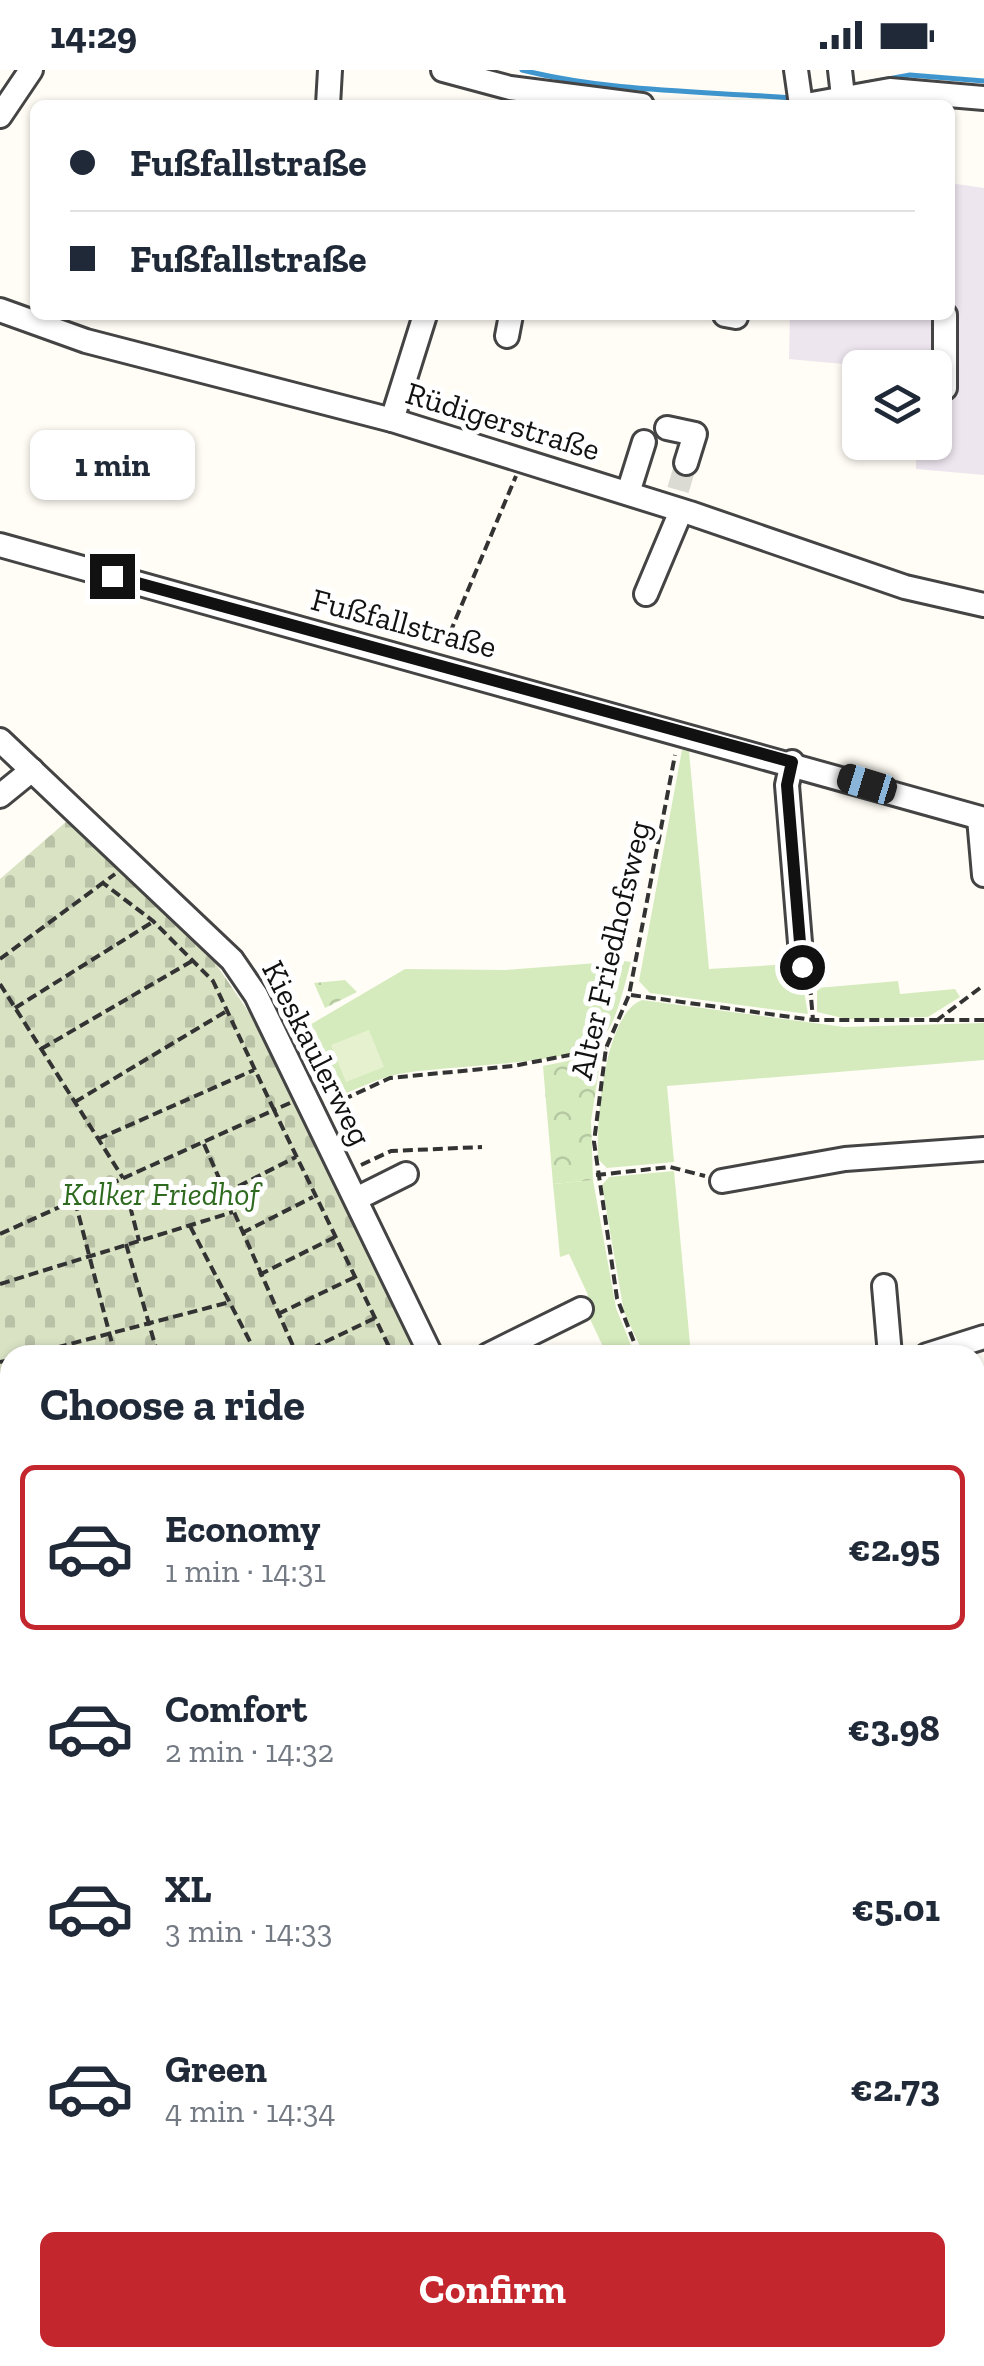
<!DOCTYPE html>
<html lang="en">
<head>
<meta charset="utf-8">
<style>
	body { margin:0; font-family:"Zilla Slab",serif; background:#f6f6f7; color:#1f2937; height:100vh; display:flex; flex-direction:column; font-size:38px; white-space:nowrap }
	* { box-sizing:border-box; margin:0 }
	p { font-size:32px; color:#747a83 }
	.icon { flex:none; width:55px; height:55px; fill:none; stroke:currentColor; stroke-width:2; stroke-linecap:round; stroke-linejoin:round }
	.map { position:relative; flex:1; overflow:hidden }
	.sheet { position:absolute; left:0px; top:1275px; width:985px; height:1022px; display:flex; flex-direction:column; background:#fff; border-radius:30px 30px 0 0; box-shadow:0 2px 8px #0004 }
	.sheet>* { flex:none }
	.guide { position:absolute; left:30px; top:30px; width:925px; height:220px; border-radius:15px; box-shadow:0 2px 8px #0004; display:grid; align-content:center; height:220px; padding:0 40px; background:#fff }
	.buttons { position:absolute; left:842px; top:280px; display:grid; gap:20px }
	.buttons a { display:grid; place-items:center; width:110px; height:110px; border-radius:15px; background:#fff; box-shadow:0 2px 8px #0004; font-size:50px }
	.end { position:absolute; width:45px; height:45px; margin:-22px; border:12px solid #111; background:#fff; box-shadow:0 0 0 5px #fff }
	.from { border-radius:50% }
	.bubble { position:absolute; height:70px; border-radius:15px; background:#fff; box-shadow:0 2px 8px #0004; font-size:32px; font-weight:700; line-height:70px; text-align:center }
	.car { position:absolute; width:30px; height:60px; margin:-30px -15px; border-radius:12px; box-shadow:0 0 8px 2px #0007; background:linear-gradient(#222 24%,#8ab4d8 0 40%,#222 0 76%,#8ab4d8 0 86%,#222 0) }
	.guide b { display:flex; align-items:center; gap:35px; height:95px; font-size:38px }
	.guide b+b { border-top:2px solid #e0e1e3 }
	.guide i { width:25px; height:25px; background:#1f2937 }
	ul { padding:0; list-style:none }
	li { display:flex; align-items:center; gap:30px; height:165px; margin:0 20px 15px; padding:0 20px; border:5px solid transparent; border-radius:15px }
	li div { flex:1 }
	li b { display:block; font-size:38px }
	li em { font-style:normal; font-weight:700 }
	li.current { border-color:#c4262e }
	li>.icon { width:90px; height:90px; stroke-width:1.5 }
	h2 { padding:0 40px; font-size:45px; line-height:120px }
	.button { display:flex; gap:20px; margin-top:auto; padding:20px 40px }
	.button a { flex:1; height:115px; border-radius:15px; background:#c4262e; color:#fff; font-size:40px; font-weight:700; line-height:115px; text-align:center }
	.status { display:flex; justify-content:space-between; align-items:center; height:70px; padding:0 50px; background:#fff; direction:ltr }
	.status svg { height:28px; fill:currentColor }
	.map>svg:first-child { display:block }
	.industrial { fill:#eee6ef }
	.grass { fill:#d5ebbd }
	.cemetery { fill:url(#cemetery-stones) }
	.park { fill:url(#park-crowns) }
	.pitch { fill:#e6f2cf }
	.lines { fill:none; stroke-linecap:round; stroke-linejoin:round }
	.stream { stroke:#3f96cf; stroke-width:5 }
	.minor-tunnel { stroke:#dbdad3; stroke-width:22; stroke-dasharray:22 11; stroke-linecap:butt }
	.minor-casing { stroke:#444; stroke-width:28 }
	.path { stroke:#333; stroke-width:4; stroke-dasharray:10 5; stroke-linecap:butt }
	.minor { stroke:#fff; stroke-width:22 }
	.tram { stroke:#c4262e; stroke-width:2.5 }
	.route { stroke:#111; stroke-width:12 }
	.labels { text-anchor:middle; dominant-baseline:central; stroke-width:10; stroke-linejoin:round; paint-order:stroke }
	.street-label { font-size:32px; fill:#111; stroke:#fff }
	.park-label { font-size:32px; font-style:italic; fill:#2f6b1f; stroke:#fff }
</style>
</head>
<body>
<div class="status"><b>14:29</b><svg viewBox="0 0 49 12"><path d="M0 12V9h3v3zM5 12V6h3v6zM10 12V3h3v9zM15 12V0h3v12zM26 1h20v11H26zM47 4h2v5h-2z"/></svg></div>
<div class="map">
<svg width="984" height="2296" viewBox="0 0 984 2296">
	<defs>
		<pattern id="cemetery-stones" width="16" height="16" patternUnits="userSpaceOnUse" patternTransform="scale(2.5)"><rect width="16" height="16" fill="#d9e3c4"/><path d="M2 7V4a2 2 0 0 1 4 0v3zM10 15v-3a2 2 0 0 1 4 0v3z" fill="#b9c2a7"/></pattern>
		<pattern id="park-crowns" width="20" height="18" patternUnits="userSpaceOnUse" patternTransform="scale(2.5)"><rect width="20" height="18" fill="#d5ebbd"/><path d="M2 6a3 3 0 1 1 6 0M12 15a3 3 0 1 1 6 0" fill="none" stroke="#b6c8a1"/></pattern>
	</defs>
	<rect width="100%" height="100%" fill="#fffdf5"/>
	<polygon class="industrial" points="950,113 984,118 984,405 916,399 916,373 935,372 935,298 875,297 789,289 790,245 950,245"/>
	<g class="grass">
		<polygon points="682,680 689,681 709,899 792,894 801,904 808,944 650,923 639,911"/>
		<path d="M624,891L631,892C624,915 617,954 600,971C576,996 433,995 394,1005C372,1011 350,1022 329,1030L296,963L405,899L506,900Z"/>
		<polygon points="898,911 900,924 955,919 960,927 928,947 847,949 817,942 817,918"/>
		<path d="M642,930L844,957L984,953V990L667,1016L674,1092L607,1098L598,1089C596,1053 604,944 642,930Z"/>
		<polygon points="674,1101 691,1285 644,1285 624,1242 602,1115 609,1107"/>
		<polygon points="593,1110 616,1238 635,1285 607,1285 581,1230 588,1225 569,1184 560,1187 553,1114"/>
	</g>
	<polygon class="cemetery" points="67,751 216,894 250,944 417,1285 10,1285 10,2288 33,2288 23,2296 0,2296 0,809"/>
	<g class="park">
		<polygon points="345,910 357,922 325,938 314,913"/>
		<polygon points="587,987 595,987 600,993 591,1051 593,1110 553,1114 543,996"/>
	</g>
	<polygon class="pitch" points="369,960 384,997 346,1012 331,975"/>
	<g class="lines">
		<g class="stream">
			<path d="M522,0C609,22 702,21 792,28"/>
			<polyline points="861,14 910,5 984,11"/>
		</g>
		<polyline class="minor-tunnel" points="678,420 686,393"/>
		<g class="minor-casing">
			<g id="minor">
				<polyline points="443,0 510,18 642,35"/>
				<polyline points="796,0 801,35"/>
				<polyline points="840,0 844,35"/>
				<polyline points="328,35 330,0"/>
				<polyline points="806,35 890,20 984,28"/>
				<polyline points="0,46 31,0"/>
				<polyline points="0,240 86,271 392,350 690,443 905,517 984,535"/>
				<polyline points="725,245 736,247"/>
				<polyline points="945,245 945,318"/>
				<polyline points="507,266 511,245"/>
				<polyline points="392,350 425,245"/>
				<polyline points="667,358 695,364 686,393"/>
				<polyline points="628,423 644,372"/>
				<polyline points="0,475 984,749"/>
				<polyline points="646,524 681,441"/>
				<polyline points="0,670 232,890 256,925 431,1285"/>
				<polyline points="792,692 787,715 802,897"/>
				<polyline points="0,726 32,700"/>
				<polyline points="979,748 984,805"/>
				<polyline points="722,1111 845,1089 984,1079"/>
				<polyline points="356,1129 406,1104"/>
				<polyline points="884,1216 890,1285"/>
				<polyline points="488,1285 581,1239"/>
				<polyline points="927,1285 984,1267"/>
				<polyline points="975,1581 984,1575"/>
				<polyline points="975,1656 984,1650"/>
				<polyline points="975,1858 984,1884"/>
				<polyline points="0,2203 10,2204"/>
				<polyline points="975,2271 984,2264"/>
				<polyline points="42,2296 52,2288"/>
				<polyline points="942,2296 953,2288"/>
			</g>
		</g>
		<g class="path">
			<polyline points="444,577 516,406"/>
			<polyline points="0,889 115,804"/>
			<polyline points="0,914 123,1108"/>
			<polyline points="810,915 813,950"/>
			<polyline points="631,925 813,950 984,950"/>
			<polyline points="15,938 151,853"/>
			<polyline points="936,951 984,915"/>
			<polyline points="41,979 192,891"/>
			<polyline points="75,1032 225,942"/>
			<polyline points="290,1033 274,1040 393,1285"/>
			<polyline points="329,1036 390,1008 513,996 606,978"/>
			<polyline points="98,1069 254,1000"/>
			<polyline points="204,1074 297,1285"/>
			<polyline points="361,1095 391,1081 482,1077"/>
			<polyline points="596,1105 670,1097 705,1106"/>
			<polyline points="225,1123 296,1087"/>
			<polyline points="75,1131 115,1285"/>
			<polyline points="130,1136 139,1171"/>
			<polyline points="190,1156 257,1285"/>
			<polyline points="242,1163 313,1127"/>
			<polyline points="0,1164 274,1040 213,911 153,851 103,813"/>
			<polyline points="126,1174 158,1285"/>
			<polyline points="259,1205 335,1167"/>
			<polyline points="0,1214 233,1142"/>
			<polyline points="278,1244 355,1207"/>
			<polyline points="28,1285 230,1232"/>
			<polyline points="298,1285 375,1248"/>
			<polyline points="639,1285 617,1228 594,1072 606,978 629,925 675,685"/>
			<polyline points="0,1292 10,1290"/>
			<polyline points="0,1399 10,1397"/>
			<polyline points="0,1471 10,1469"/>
			<polyline points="0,1478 10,1518"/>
			<polyline points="0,1627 10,1626"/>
			<polyline points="0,1657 10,1655"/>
			<polyline points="0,1720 10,1717"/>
			<polyline points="0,1816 10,1814"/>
			<polyline points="0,1857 10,1854"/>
			<polyline points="0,1946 10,1982"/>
			<polyline points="0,2023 10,2020"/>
			<polyline points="0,2058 10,2095"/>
			<polyline points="975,2121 984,2117"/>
		</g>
		<use href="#minor" class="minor"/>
		<g class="tram">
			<polyline points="975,2193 984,2188"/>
			<polyline points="703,2296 724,2288"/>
			<polyline points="732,2296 753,2288"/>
		</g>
	</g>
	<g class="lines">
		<polyline class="route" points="112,506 792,692 787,715 802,897"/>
	</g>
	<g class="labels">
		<g class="street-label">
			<text transform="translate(503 351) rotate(17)">Rüdigerstraße</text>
			<text transform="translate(404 553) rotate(15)">Fußfallstraße</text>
			<text transform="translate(610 880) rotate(-77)">Alter Friedhofsweg</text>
			<text transform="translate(317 983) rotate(63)">Kieskaulerweg</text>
		</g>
		<g class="park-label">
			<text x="161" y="1124">Kalker Friedhof</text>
		</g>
	</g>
</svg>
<div class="buttons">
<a><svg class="icon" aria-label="layers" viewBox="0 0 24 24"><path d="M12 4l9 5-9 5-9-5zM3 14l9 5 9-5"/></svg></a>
</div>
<i class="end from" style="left:802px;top:897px"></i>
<i class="end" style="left:112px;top:506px"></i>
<div class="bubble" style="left:30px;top:360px;width:165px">1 min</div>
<i class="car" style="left:867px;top:714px;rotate:287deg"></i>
<div class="guide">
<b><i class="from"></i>Fußfallstraße</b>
<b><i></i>Fußfallstraße</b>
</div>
<section class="sheet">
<h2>Choose a ride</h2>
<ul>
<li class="current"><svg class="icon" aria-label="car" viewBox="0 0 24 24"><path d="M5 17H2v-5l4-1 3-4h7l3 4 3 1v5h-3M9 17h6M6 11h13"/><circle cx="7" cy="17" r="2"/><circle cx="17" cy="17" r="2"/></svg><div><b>Economy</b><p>1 min · 14:31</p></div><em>€2.95</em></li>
<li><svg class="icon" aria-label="car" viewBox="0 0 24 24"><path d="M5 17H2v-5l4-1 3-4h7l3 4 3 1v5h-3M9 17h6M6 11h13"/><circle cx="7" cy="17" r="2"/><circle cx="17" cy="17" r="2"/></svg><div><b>Comfort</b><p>2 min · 14:32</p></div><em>€3.98</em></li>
<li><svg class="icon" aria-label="car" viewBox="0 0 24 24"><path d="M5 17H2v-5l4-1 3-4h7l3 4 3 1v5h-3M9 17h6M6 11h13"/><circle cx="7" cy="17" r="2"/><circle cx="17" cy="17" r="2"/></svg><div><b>XL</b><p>3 min · 14:33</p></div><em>€5.01</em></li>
<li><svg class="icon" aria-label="car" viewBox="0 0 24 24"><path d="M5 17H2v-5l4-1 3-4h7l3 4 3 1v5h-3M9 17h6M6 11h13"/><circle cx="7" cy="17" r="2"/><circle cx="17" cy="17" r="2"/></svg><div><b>Green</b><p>4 min · 14:34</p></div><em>€2.73</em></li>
</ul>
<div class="button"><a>Confirm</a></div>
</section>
</div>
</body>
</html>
